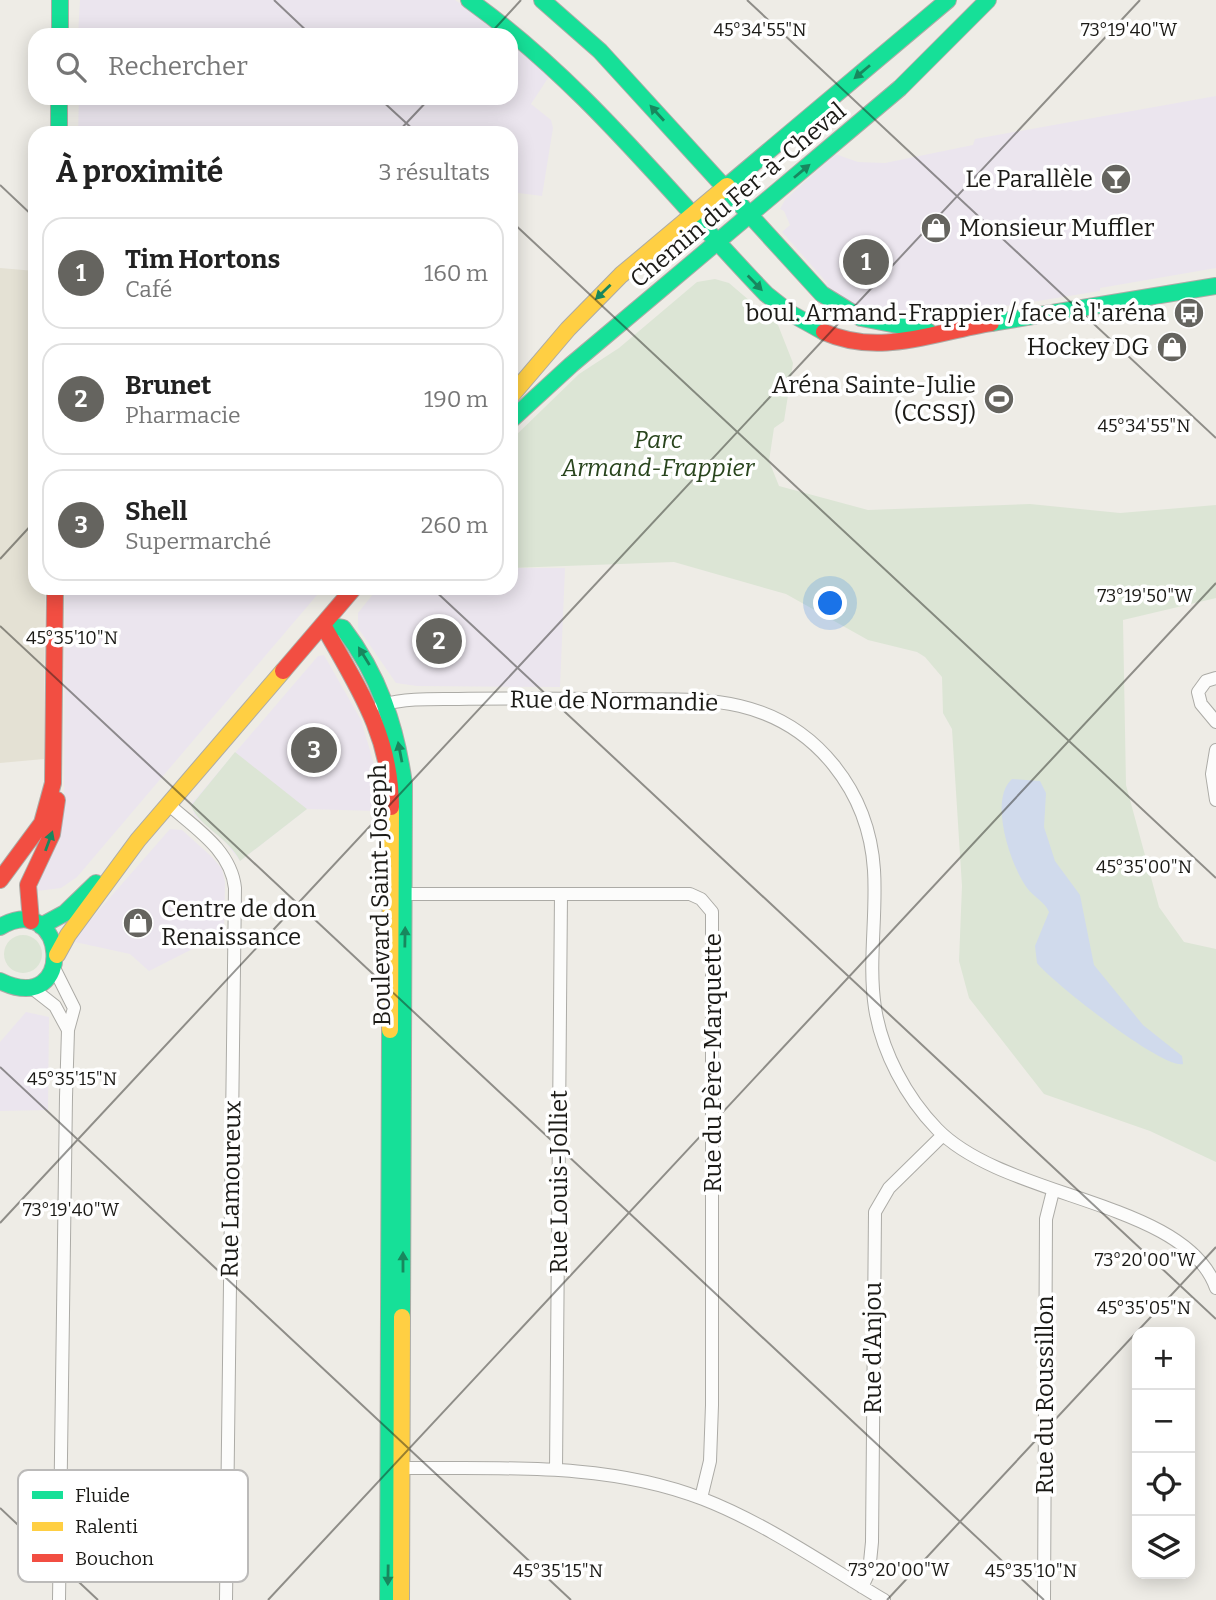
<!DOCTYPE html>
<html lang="fr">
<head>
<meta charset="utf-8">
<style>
  :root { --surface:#fff; --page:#f2f2f2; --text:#222; --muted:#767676; --line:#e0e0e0; --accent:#65645f }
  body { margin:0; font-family:Bitter,serif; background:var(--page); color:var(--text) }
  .controls { position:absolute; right:21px; bottom:21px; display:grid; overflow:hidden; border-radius:14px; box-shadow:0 4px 18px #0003 }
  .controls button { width:63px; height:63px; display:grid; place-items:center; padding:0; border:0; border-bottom:2px solid var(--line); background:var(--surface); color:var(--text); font:35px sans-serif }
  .you { position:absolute; left:831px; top:604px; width:24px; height:24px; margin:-18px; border:5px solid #fff; border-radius:50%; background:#1a73e8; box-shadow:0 0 0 10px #1a73e833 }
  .badge { display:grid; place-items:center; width:46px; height:46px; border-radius:50%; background:var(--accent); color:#fff; font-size:23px; font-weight:700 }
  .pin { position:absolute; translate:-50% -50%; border:4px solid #fff; box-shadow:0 2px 7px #0006 }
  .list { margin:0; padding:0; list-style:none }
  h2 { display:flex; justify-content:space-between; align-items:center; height:91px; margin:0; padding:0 28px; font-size:30px }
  h2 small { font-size:23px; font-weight:400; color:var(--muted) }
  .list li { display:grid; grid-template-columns:46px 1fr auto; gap:21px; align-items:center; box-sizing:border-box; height:112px; margin:0 14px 14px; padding:0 14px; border:2px solid var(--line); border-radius:21px }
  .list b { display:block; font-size:26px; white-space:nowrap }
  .list p { margin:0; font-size:23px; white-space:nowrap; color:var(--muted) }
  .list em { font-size:23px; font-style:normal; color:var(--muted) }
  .icon { flex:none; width:38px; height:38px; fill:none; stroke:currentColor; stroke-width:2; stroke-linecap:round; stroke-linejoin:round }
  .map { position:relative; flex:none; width:1216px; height:1600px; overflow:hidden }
  .search { position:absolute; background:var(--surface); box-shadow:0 4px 18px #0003; left:28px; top:28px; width:490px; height:77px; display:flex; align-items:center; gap:18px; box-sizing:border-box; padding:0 24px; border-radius:21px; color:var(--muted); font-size:26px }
  .panel { position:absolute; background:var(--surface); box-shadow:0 4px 18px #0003; left:28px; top:126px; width:490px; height:469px; border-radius:21px }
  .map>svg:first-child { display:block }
  .commercial { fill:#ebe5ee }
  .built { fill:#e4e1d4 }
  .green { fill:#dce5d5 }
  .water { fill:#d0daec }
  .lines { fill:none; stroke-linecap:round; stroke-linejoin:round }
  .street-casing { stroke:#acaba6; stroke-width:14 }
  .fast-casing { stroke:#acaba6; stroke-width:18 }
  .slow-casing { stroke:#acaba6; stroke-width:18 }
  .jam-casing { stroke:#acaba6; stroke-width:18 }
  .street { stroke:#fcfcfb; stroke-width:12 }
  .fast { stroke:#16e098; stroke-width:16 }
  .slow { stroke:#ffcf43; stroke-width:16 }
  .jam { stroke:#f24e42; stroke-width:16 }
  .oneway { fill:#18875e }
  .ticks { fill:none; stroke:#1b1a16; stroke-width:2; stroke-opacity:0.45 }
  .labels { text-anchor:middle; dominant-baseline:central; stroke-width:7; stroke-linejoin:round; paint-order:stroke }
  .poi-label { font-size:24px; fill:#1b1a16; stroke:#fff; text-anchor:end }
  .street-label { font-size:24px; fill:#1b1a16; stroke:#fff }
  .park-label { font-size:24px; font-style:italic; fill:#28441c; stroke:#fff }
  .key { fill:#fff; stroke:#bbbab9; stroke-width:2 }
  .key-label { font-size:19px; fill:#1b1a16 }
  .ticks-label { font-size:18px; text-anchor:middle; fill:#1b1a16; stroke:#fff; stroke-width:7; stroke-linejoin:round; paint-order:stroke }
</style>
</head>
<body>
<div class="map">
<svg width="1216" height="1600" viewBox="0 0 1216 1600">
  <rect width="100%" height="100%" fill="#eeece6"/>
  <path class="commercial" d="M80,0H455L507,35H78Z
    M511,39L554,76L548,78L531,104L551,120L553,128L542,196L511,192V133H78L79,98H511Z
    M1216,96V268L1100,288V291L943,316L898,319L858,308L829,289L824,284H828L782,232L790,225L784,211L780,209L785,200L835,154L858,162L885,163L973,145L975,139Z
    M511,568H565L560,687L417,686L396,683L358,628V613L378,588H511Z
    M65,588H323L77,877L61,888L37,891L64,798Z
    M324,655L361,720L374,764L369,776L375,780L377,811L307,809L240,861L225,842L194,815L192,803L318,656Z
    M170,829L182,830L212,857L222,869L225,882L224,933L149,971L130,954L75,942L79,933Z
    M26,1012L49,1017L48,1110L0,1111V1042Z"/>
  <path class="built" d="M0,268L35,271V588H45L44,759L0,763Z"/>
  <path class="green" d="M715,279L729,283L778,325L793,363L784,421L774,428L769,461L779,486L868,510L1030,504L1120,513L1216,505V598L1123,620L1126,785L1159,907L1184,942L1216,949V1162L1150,1131L1044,1094L969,998L959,961L962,886L952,729L943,713L942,677L925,657L917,652L868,640L786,594L674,562L511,568V440L579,374L619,348L697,282Z
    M235,752L307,809L240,861C229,838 200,827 191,806Z
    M4 954a19 19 0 1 1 38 0a19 19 0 1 1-38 0Z"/>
  <path class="water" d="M1012,779L1040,781L1046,793L1044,827L1055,861L1080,895L1094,965L1143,1025L1182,1056L1183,1064C1162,1069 1052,982 1037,963L1035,946L1049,912C1045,902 1034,897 1027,888C1011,866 988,800 1012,779Z"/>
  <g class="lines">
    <g class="street-casing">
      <path id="street" d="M1216,678L1206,681L1198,692L1201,704L1216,722
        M381,705C406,698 432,699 458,699C512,698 566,699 620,699C660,700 701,697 740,706C817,724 869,792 874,870C877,916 868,963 875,1008C882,1052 906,1097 937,1129C1006,1200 1185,1200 1216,1288
        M1216,750L1212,774L1216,800
        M168,804C195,828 231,850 235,888L226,1600
        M396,894H690L701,899L712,912V1405L710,1461L701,1498
        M54,968L74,1008L68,1030L66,1097L59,1600
        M32,988L55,1006L68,1030
        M396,1468C498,1469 606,1461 703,1499C767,1524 825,1565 884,1600
        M556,1470L561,894
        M862,1587L869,1572L872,1542L875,1212L889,1188L943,1135
        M1044,1600L1046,1219L1053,1191"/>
    </g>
    <g class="fast-casing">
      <path id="fast" d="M60,0V35
        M469,0C584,82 669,193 766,294L790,313L824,332
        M542,0L600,51L822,294L861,318L928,331
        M59,98V133
        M727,186L948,0
        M991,323L1216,286
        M511,420L571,365L900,88L988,0
        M323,625L343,628C379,675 396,726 404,784L402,1317
        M41,926L65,913L96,883
        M0,927C67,887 78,1019 0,981
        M388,1600L390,1030"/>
    </g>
    <g class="slow-casing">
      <path id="slow" d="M511,396L568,329L621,275L727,186
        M57,955L68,935L138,840L283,671
        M390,1030L391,807
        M401,1600L402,1317"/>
    </g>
    <g class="jam-casing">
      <path id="jam" d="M824,332C880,357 934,332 991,323
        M323,625C357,686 391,735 391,807
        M283,671L354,588
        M0,880L42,823L53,783L55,588
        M31,921L28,885L52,834L57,800"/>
    </g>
    <use href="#street" class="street"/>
    <use href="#fast" class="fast"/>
    <use href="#slow" class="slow"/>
    <use href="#jam" class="jam"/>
  </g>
  <defs><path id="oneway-solid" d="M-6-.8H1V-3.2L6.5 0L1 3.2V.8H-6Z" transform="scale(1.75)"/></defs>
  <g class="oneway">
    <use href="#oneway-solid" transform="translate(862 72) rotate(140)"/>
    <use href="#oneway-solid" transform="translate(657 113) rotate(-132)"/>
    <use href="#oneway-solid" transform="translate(802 171) rotate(-40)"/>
    <use href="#oneway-solid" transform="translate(755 283) rotate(46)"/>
    <use href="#oneway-solid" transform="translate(603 292) rotate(136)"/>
    <use href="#oneway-solid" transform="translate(364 656) rotate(-122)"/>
    <use href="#oneway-solid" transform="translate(400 752) rotate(-101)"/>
    <use href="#oneway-solid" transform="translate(49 841) rotate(-70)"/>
    <use href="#oneway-solid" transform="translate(405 937) rotate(-89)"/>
    <use href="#oneway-solid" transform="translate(403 1262) rotate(-90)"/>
    <use href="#oneway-solid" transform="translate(388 1575) rotate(91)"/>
  </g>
  <path class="ticks" d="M274,0L311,35M747,0L1216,438M489,35L521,0M379,98L417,133M397,133L430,98M0,185L35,218M511,221L1216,878M0,559L35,521M432,588L1216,1319M0,626L1044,1600M0,1067L571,1600M0,1223L1140,0M0,1508L98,1600M268,1600L1216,583M887,1600L1216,1247"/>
  <defs>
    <g id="bar-disc" transform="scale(1.575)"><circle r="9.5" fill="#65645f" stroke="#fff"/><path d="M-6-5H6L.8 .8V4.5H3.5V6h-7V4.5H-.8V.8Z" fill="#fff"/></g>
    <g id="shop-disc" transform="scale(1.575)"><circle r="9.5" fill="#65645f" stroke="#fff"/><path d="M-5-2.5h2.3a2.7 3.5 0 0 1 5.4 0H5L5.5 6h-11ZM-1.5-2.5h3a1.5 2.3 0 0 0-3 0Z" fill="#fff"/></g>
    <g id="bus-disc" transform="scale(1.575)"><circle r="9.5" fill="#65645f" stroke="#fff"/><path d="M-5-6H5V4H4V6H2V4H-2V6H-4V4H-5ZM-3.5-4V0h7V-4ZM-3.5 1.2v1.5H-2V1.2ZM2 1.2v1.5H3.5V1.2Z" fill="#fff"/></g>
    <g id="stadium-disc" transform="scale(1.575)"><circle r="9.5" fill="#65645f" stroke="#fff"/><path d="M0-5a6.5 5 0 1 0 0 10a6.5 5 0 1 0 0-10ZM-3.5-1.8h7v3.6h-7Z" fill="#fff"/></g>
  </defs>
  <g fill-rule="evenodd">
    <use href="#bar-disc" x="1116" y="179"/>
    <use href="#shop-disc" x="936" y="228"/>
    <use href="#bus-disc" x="1189" y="313"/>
    <use href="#shop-disc" x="1172" y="347"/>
    <use href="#stadium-disc" x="999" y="399"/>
    <use href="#shop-disc" x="138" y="923"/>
  </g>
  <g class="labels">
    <g class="poi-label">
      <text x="1093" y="179">Le Parallèle</text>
      <text x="959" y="228" text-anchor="start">Monsieur Muffler</text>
      <text x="1166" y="313">boul. Armand-Frappier / face à l'aréna</text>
      <text x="1149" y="347">Hockey DG</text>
      <text x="976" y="385">Aréna Sainte-Julie<tspan x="976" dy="28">(CCSSJ)</tspan></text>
      <text x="161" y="909" text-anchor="start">Centre de don<tspan x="161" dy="28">Renaissance</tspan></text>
    </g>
    <g class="street-label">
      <text transform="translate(738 195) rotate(-40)">Chemin du Fer-à-Cheval</text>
      <text transform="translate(614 701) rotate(1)">Rue de Normandie</text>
      <text transform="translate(380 895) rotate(-91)">Boulevard Saint-Joseph</text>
      <text transform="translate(713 1063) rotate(-90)">Rue du Père-Marquette</text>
      <text transform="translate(559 1182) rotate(-90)">Rue Louis-Jolliet</text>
      <text transform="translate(231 1189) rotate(-89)">Rue Lamoureux</text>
      <text transform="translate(873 1348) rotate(-90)">Rue d'Anjou</text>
      <text transform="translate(1045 1395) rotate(-90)">Rue du Roussillon</text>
    </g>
    <g class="park-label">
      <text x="658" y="440">Parc<tspan x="658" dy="28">Armand-Frappier</tspan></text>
    </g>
  </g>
  <rect x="18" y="1470" width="230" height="112" rx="10" class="key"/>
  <rect x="32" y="1491" width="31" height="8" fill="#16e098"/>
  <rect x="32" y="1522" width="31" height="9" fill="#ffcf43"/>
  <rect x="32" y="1554" width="31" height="8" fill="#f24e42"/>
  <g class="key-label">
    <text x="75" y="1502">Fluide</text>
    <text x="75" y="1533">Ralenti</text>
    <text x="75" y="1565">Bouchon</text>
  </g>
  <g class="ticks-label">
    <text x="760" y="36">45°34'55"N</text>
    <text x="1129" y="36">73°19'40"W</text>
    <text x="1144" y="432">45°34'55"N</text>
    <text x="1145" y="602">73°19'50"W</text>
    <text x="72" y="644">45°35'10"N</text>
    <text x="1144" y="873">45°35'00"N</text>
    <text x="72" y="1085">45°35'15"N</text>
    <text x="71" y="1216">73°19'40"W</text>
    <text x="1145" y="1266">73°20'00"W</text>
    <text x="1144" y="1314">45°35'05"N</text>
    <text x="899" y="1576">73°20'00"W</text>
    <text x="558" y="1577">45°35'15"N</text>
    <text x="1031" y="1577">45°35'10"N</text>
  </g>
</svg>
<div class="controls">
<button>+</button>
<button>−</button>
<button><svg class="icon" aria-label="locate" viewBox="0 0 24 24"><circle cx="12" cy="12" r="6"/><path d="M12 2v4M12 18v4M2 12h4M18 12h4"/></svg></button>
<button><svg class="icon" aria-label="layers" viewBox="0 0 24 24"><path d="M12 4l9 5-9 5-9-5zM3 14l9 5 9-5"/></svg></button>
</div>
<div class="you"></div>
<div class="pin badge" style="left:866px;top:262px">1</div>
<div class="pin badge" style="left:439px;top:641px">2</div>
<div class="pin badge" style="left:314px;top:750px">3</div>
<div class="search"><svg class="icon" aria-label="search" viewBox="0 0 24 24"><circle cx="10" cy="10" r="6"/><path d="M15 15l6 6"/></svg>Rechercher</div>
<section class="panel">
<h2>À proximité<small>3 résultats</small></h2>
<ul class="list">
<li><span class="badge">1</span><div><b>Tim Hortons</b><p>Café</p></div><em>160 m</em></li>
<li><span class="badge">2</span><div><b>Brunet</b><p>Pharmacie</p></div><em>190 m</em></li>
<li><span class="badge">3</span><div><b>Shell</b><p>Supermarché</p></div><em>260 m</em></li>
</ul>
</section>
</div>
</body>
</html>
